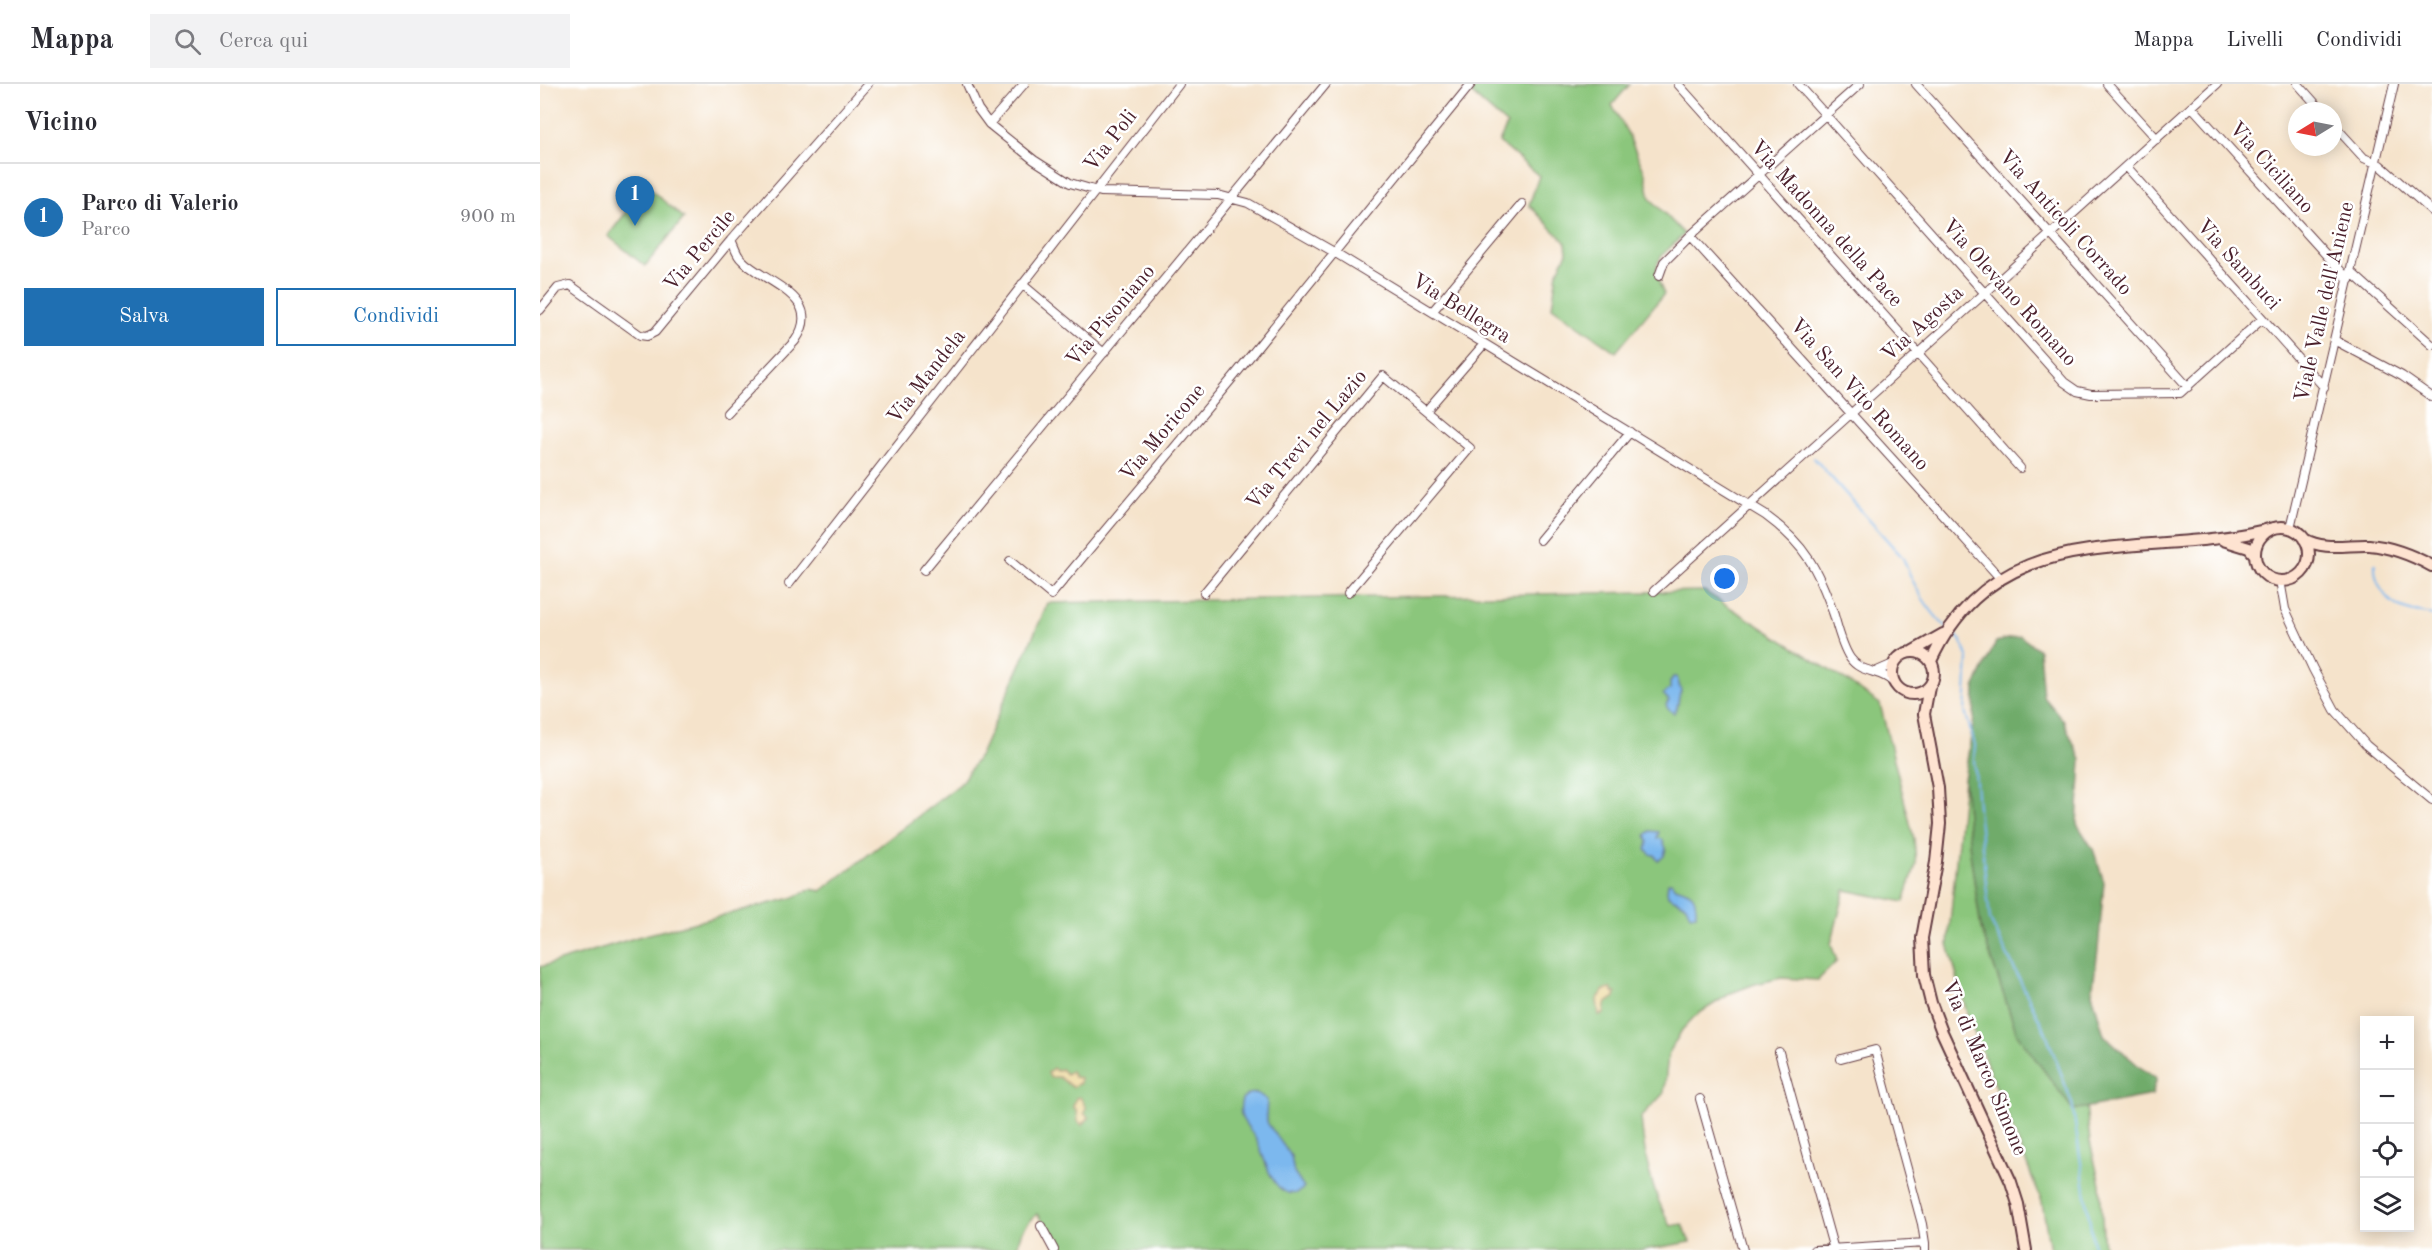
<!DOCTYPE html>
<html lang="it">
<head>
<meta charset="utf-8">
<style>
  :root { --surface:#fff; --page:#f2f2f3; --text:#2b2b33; --muted:#7c7c81; --line:#e1e1e2; --accent:#1f6fb2 }
  body { margin:0; font-family:"Old Standard TT",serif; background:var(--page); color:var(--text) }
  .controls { position:absolute; right:18px; bottom:18px; display:grid; overflow:hidden; border-radius:0px; box-shadow:0 3px 15px #0003 }
  .controls button { width:54px; height:54px; display:grid; place-items:center; padding:0; border:0; border-bottom:2px solid var(--line); background:var(--surface); color:var(--text); font:30px sans-serif }
  .compass { position:absolute; left:1748px; top:18px; width:54px; height:54px; border-radius:50%; background:var(--surface); box-shadow:0 3px 15px #0003; rotate:260deg }
  .you { position:absolute; left:1185px; top:495px; width:21px; height:21px; margin:-15px; border:4px solid #fff; border-radius:50%; background:#1a73e8; box-shadow:0 0 0 9px #1a73e833 }
  .badge { display:grid; place-items:center; width:39px; height:39px; border-radius:50%; background:var(--accent); color:#fff; font-size:20px; font-weight:700 }
  .pin { position:absolute; translate:-50% -50px; filter:drop-shadow(0 2px 3px #0008) }
  .pin::after { content:''; position:absolute; top:32px; width:21px; height:18px; background:inherit; clip-path:polygon(0 0,100% 0,50% 100%) }
  .list { margin:0; padding:0; list-style:none }
  h2 { display:flex; justify-content:space-between; align-items:center; height:78px; margin:0; padding:0 24px; font-size:26px }
  h2 small { font-size:20px; font-weight:400; color:var(--muted) }
  .list li { display:grid; grid-template-columns:39px 1fr auto; gap:18px; align-items:center; box-sizing:border-box; height:108px; padding:0 24px; border-top:2px solid var(--line) }
  .list b { display:block; font-size:22px; white-space:nowrap }
  .list p { margin:0; font-size:20px; white-space:nowrap; color:var(--muted) }
  .list em { font-size:20px; font-style:normal; color:var(--muted) }
  .actions { display:flex; gap:12px; padding:18px 24px }
  .actions a { flex:1; padding:14px 0; border:2px solid var(--accent); border-radius:0px; text-align:center; font-size:21px; color:var(--accent) }
  .actions .main { background:var(--accent); color:#fff }
  .icon { flex:none; width:33px; height:33px; fill:none; stroke:currentColor; stroke-width:2; stroke-linecap:round; stroke-linejoin:round }
  .map { position:relative; flex:none; width:1892px; height:1166px; overflow:hidden }
  header { display:flex; align-items:center; gap:36px; box-sizing:border-box; height:84px; padding:0 30px; background:var(--surface); border-bottom:2px solid var(--line) }
  header strong { font-size:28px }
  nav { display:flex; gap:33px; margin-inline-start:auto; font-size:21px }
  .search { width:420px; height:54px; background:var(--page); display:flex; align-items:center; gap:15px; box-sizing:border-box; padding:0 21px; border-radius:0px; color:var(--muted); font-size:22px }
  main { display:flex }
  aside { flex:1; background:var(--surface) }
  .map>svg:first-child { display:block }
  .green { fill:#8bc67b; stroke:#6a7253; stroke-width:1.5 }
  .forest { fill:#70ab6b; stroke:#5d654b; stroke-width:1.5 }
  .sand { fill:#eeda9e; stroke:#9c7c64; stroke-width:1.5 }
  .water { fill:#7cb8ee; stroke:#636c8c; stroke-width:1.5 }
  .lines { fill:none; stroke-linecap:round; stroke-linejoin:round }
  .stream { stroke:#7cb8ee; stroke-width:2 }
  .street-casing { stroke:#643c43; stroke-width:10 }
  .secondary-casing { stroke:#643c43; stroke-width:14 }
  .street { stroke:#fff; stroke-width:8 }
  .secondary { stroke:#fee3d1; stroke-width:10 }
  .labels { text-anchor:middle; dominant-baseline:central; stroke-width:5; stroke-linejoin:round; paint-order:stroke }
  .street-label { font-size:21px; fill:#4a1f2b; stroke:#fff }
</style>
</head>
<body>
<header>
<strong>Mappa</strong>
<div class="search"><svg class="icon" aria-label="search" viewBox="0 0 24 24"><circle cx="10" cy="10" r="6"/><path d="M15 15l6 6"/></svg>Cerca qui</div>
<nav><a>Mappa</a><a>Livelli</a><a>Condividi</a></nav>
</header>
<main>
<aside>
<h2>Vicino<small></small></h2>
<ul class="list">
<li><span class="badge">1</span><div><b>Parco di Valerio</b><p>Parco</p></div><em>900 m</em></li>
</ul>
<div class="actions"><a class="main">Salva</a><a>Condividi</a></div>
</aside>
<div class="map">
<svg width="1892" height="1166" viewBox="0 0 1892 1166">
  <rect width="100%" height="100%" fill="#fff"/>
  <filter id="ink" filterUnits="userSpaceOnUse"><feTurbulence type="fractalNoise" baseFrequency=".0167" numOctaves="2"/><feDisplacementMap in="SourceGraphic" scale="12" xChannelSelector="R" yChannelSelector="G"/><feConvolveMatrix kernelMatrix="1 2 1 2 8 2 1 2 1" color-interpolation-filters="sRGB"/></filter>
  <filter id="wash" filterUnits="userSpaceOnUse"><feTurbulence type="fractalNoise" baseFrequency=".008" numOctaves="4" result="noise"/><feDisplacementMap in="SourceGraphic" scale="24" xChannelSelector="R" yChannelSelector="G"/><feGaussianBlur stdDeviation="1.35" result="paint"/><feColorMatrix in="noise" values="0 0 0 0 0 0 0 0 0 0 0 0 0 0 0 0 0 1.4 0 .05"/><feComposite in="paint" operator="in"/></filter>
  <g filter="url(#wash)">
    <rect width="100%" height="100%" fill="#f5e3cb"/>
    <path class="green" d="M937,0H1090L1072,21L1087,48L1105,89L1110,114L1144,150C1121,174 1107,176 1124,210L1076,268L1012,223L1017,188L1027,169L1026,159L989,121L999,92L959,58L967,41L931,9Z
      M106,102L144,134L105,182L68,152Z
      M1164,507L1310,599L1340,620L1374,755L1376,780L1364,818L1305,806L1291,860L1297,877L1278,896L1241,894L1215,900L1191,909L1155,932L1142,946L1128,971L1124,1009L1101,1033C1104,1072 1111,1108 1131,1142L1142,1140L1151,1158L1103,1166H519L516,1156L497,1130C486,1141 477,1150 478,1166H0V883L101,852L252,814L271,805L281,807L420,700L440,671L508,519Z
      M1424,695L1430,768L1441,844L1477,950L1546,1021L1550,1058L1560,1100L1564,1166H1510L1502,1118L1428,933L1408,860Z"/>
    <path class="forest" d="M1480,552L1499,566L1503,612L1523,636L1541,676L1537,740L1553,765L1564,798L1558,866L1552,909L1564,951L1601,984L1617,994L1612,1011L1533,1026L1477,950L1441,844L1430,768L1424,695L1434,634L1435,602L1456,558Z"/>
    <path class="sand" d="M1072,905V909H1076L1075,913L1065,920L1064,930L1059,931L1057,916L1064,906Z
      M513,984L516,987L521,985L526,990L531,987L534,993L540,994V999L532,1003L519,993H510L508,989Z
      M540,1013L546,1024L544,1029L549,1034L542,1041L538,1037L537,1026L533,1023L536,1014Z"/>
    <path class="water" d="M1133,593H1137L1141,607C1137,614 1140,622 1134,629L1128,625L1126,621L1129,616L1123,610L1130,605V598Z
      M1110,747L1119,748L1117,754L1122,755L1126,764L1124,772L1118,777L1115,771H1112L1106,766L1108,758L1106,751Z
      M1131,798L1135,803C1151,808 1157,809 1156,830L1150,831L1146,821L1128,812L1127,807L1128,799Z
      M717,1009L727,1016L726,1034L728,1040L751,1072L754,1089L764,1104L757,1109C732,1115 725,1073 717,1057C709,1040 696,1038 702,1015L708,1010Z"/>
    <g class="lines">
      <path class="stream" d="M1274,374L1363,474C1373,501 1386,525 1408,545
        M1835,480C1834,497 1844,515 1859,523C1868,528 1882,529 1892,531
        M1413,548L1422,558L1428,573L1425,627L1435,661L1434,675L1439,734L1450,836L1506,949L1532,1019L1554,1166"/>
    </g>
  </g>
  <g filter="url(#ink)">
    <g class="lines">
      <g class="street-casing">
        <path id="street" d="M427,0L438,25L449,40L494,76L530,99L561,108L678,111L708,119L794,168L1225,431C1265,460 1278,485 1294,531C1298,545 1302,562 1310,574C1321,590 1340,585 1353,598
          M1138,0L1480,384
          M1258,0L1524,298L1537,307L1551,310L1640,309L1722,235
          M1376,0L1648,303
          M1567,0L1617,55
          M1758,0L1782,27
          M1652,23L1809,196
          M449,40L484,0
          M1793,40L1824,74L1840,81L1892,127
          M1586,82L1784,303
          M1150,152L1461,495
          M1811,188L1892,261
          M1119,192L1124,178L1150,152L1320,0
          M482,200L564,269
          M0,226L18,204L30,201L100,251L107,252L115,248L191,156L328,0
          M892,228L982,120
          M1794,256L1862,292L1892,313
          M886,327L944,260
          M187,329L255,257C286,213 224,199 202,176C196,171 195,163 191,156
          M1750,444L1854,0
          M1000,456L1090,348
          M470,477L511,511L695,291L931,0
          M384,486L786,0
          M1740,496L1745,525L1773,585L1795,626L1826,661L1892,716
          M249,500L639,0
          M1114,507L1677,0
          M664,509L843,292L930,364L808,509
          M1337,587L1353,580
          M1239,968L1294,1166
          M1301,975L1335,966L1382,1140L1385,1159
          M1160,1015L1203,1166
          M501,1142L514,1166
          M1274,1166L1385,1159V1166"/>
      </g>
      <g class="secondary-casing">
        <path id="secondary" d="M1715 470a27 27 0 1 1 54 0a27 27 0 1 1-54 0Z
          M1764,455C1784,467 1808,460 1829,461C1852,463 1872,471 1892,482
          M1683,456L1709,464L1715,471
          M1373,567L1403,550
          M1352 589a21 21 0 1 1 42 0a21 21 0 1 1-42 0Z
          M1391,577C1460,428 1606,478 1733,444
          M1389,603L1384,630L1398,704L1400,740L1396,778L1382,854L1384,891L1391,919L1402,948L1471,1098L1478,1120L1486,1166"/>
      </g>
      <use href="#street" class="street"/>
      <use href="#secondary" class="secondary"/>
    </g>
  </g>
  <g class="labels">
    <g class="street-label">
      <text transform="translate(571 57) rotate(-52)">Via Poli</text>
      <text transform="translate(1731 84) rotate(48)">Via Ciciliano</text>
      <text transform="translate(1525 139) rotate(48)">Via Anticoli Corrado</text>
      <text transform="translate(1286 140) rotate(48)">Via Madonna della Pace</text>
      <text transform="translate(160 167) rotate(-50)">Via Percile</text>
      <text transform="translate(1698 181) rotate(48)">Via Sambuci</text>
      <text transform="translate(1469 209) rotate(48)">Via Olevano Romano</text>
      <text transform="translate(1785 218) rotate(-77)">Viale Valle dell'Aniene</text>
      <text transform="translate(921 225) rotate(32)">Via Bellegra</text>
      <text transform="translate(571 232) rotate(-50)">Via Pisoniano</text>
      <text transform="translate(1383 240) rotate(-42)">Via Agosta</text>
      <text transform="translate(387 293) rotate(-52)">Via Mandela</text>
      <text transform="translate(1319 311) rotate(48)">Via San Vito Romano</text>
      <text transform="translate(623 349) rotate(-50)">Via Moricone</text>
      <text transform="translate(767 356) rotate(-50)">Via Trevi nel Lazio</text>
      <text transform="translate(1444 984) rotate(67)">Via di Marco Simone</text>
    </g>
  </g>
</svg>
<div class="controls">
<button>+</button>
<button>−</button>
<button><svg class="icon" aria-label="locate" viewBox="0 0 24 24"><circle cx="12" cy="12" r="6"/><path d="M12 2v4M12 18v4M2 12h4M18 12h4"/></svg></button>
<button><svg class="icon" aria-label="layers" viewBox="0 0 24 24"><path d="M12 4l9 5-9 5-9-5zM3 14l9 5 9-5"/></svg></button>
</div>
<svg class="compass" viewBox="-18 -18 36 36"><path d="M0-13l5 13h-10z" fill="#e53935"/><path d="M0 13l5-13h-10z" fill="#7c7c81"/></svg>
<div class="you"></div>
<div class="pin badge" style="left:95px;top:142px">1</div>
</div>
</main>
</body>
</html>
